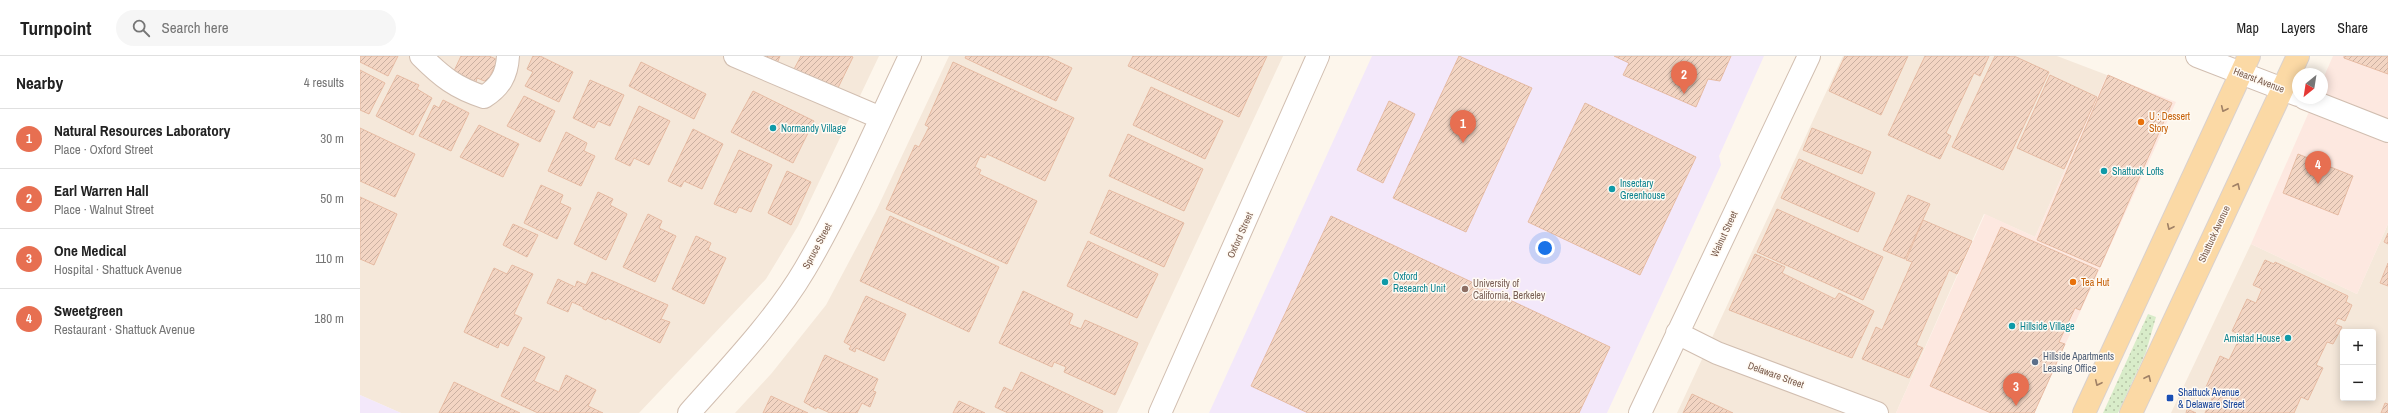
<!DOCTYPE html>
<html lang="en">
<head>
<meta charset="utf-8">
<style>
  :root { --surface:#fff; --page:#f6f6f6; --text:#222; --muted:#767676; --line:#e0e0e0; --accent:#e76f51 }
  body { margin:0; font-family:"Archivo Narrow",sans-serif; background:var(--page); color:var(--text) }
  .controls { position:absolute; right:12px; bottom:12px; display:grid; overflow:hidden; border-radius:4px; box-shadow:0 2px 10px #0003 }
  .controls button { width:36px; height:36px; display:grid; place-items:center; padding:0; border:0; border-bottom:1px solid var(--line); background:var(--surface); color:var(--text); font:20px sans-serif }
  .compass { position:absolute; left:1932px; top:12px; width:36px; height:36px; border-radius:50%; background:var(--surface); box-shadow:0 2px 10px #0003; rotate:210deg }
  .you { position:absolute; left:1185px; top:192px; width:14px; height:14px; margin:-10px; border:3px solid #fff; border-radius:50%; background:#1a73e8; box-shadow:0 0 0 6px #1a73e833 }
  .badge { display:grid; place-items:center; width:26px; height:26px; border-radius:50%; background:var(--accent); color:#fff; font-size:13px; font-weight:700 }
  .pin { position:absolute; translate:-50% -33px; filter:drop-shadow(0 1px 2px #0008) }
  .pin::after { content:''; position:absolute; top:21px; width:14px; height:12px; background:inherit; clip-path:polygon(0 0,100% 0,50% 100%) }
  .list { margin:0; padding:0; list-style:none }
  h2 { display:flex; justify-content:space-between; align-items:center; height:52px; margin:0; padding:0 16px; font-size:17px }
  h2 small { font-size:13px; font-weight:400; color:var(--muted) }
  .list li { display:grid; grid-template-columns:26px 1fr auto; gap:12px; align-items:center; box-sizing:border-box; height:60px; padding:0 16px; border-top:1px solid var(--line) }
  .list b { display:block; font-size:15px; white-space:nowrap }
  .list p { margin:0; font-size:13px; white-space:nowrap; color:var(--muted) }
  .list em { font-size:13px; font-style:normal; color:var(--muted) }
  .icon { flex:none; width:22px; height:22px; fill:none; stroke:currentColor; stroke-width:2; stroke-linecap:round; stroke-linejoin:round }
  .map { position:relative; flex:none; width:2028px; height:357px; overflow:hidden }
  header { display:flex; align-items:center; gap:24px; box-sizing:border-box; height:56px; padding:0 20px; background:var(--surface); border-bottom:1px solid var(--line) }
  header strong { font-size:19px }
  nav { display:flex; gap:22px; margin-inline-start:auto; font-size:14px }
  .search { width:280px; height:36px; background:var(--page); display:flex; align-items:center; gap:10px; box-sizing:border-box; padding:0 14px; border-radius:22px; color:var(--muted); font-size:15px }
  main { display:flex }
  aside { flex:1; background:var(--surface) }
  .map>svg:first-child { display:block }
  .residential { fill:#f5e8da; fill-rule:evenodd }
  .commercial { fill:#fde8e0 }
  .education { fill:#f3e8fa }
  .park { fill:url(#park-dots) }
  .building { fill:url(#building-hatch); stroke:#e6bba3 }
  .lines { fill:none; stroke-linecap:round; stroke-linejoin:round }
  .minor-casing { stroke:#d1beb0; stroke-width:24 }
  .major-casing { stroke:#dad1cd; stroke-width:24 }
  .minor { stroke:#fff; stroke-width:22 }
  .major { stroke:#fbd9a5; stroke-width:22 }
  .oneway { stroke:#a18267 }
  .food-dot { fill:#e8710a; stroke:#fffaf3; stroke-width:1.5 }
  .culture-dot { fill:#0f9aa8; stroke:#fffaf3; stroke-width:1.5 }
  .education-dot { fill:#8d6e63; stroke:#fffaf3; stroke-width:1.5 }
  .service-dot { fill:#5c6f8a; stroke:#fffaf3; stroke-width:1.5 }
  .transit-dot { fill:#1a4fb4; stroke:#fffaf3; stroke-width:1.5 }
  .labels { text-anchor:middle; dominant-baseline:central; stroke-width:3; stroke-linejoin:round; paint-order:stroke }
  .street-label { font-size:10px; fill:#7a5c4d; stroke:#fffaf3 }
  .food-label { font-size:10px; fill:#c56008; stroke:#fffaf3; text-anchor:start }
  .culture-label { font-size:10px; fill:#0d838f; stroke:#fffaf3; text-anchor:start }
  .education-label { font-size:10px; fill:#785e54; stroke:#fffaf3; text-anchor:start }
  .service-label { font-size:10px; fill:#4e5e75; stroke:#fffaf3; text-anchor:start }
  .transit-label { font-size:10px; fill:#164399; stroke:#fffaf3; text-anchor:start }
</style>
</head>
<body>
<header>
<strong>Turnpoint</strong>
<div class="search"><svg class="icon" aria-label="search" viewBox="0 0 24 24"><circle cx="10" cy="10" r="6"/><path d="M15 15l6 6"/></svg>Search here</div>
<nav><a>Map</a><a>Layers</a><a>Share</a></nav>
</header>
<main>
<aside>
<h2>Nearby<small>4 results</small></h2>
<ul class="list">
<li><span class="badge">1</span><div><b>Natural Resources Laboratory</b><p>Place · Oxford Street</p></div><em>30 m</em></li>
<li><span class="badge">2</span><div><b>Earl Warren Hall</b><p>Place · Walnut Street</p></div><em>50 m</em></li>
<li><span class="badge">3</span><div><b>One Medical</b><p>Hospital · Shattuck Avenue</p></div><em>110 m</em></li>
<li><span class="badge">4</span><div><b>Sweetgreen</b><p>Restaurant · Shattuck Avenue</p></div><em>180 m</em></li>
</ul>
</aside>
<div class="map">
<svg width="2028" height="357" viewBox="0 0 2028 357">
  <defs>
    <pattern id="park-dots" width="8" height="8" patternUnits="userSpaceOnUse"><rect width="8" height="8" fill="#d8ecc9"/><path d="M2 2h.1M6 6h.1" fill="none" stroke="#b4c2a5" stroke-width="1.8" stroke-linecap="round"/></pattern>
    <pattern id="building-hatch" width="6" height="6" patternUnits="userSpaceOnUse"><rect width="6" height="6" fill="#f3d5c3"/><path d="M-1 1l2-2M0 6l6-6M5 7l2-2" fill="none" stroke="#cab0a1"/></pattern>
  </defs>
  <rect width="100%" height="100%" fill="#fdf6ec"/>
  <path class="residential" d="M0,0H519L438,170L406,223L279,357H41L0,339Z
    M589,0H923L757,357H375L411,318L466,249L516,155Z
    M1483,0H1697L1747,19L1675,181L1624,158L1536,357H1317Z
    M2028,168V357H1811L1891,188L1997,238ZM1983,276H2013V342H1983Z"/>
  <path class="commercial" d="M1973,0H2028V168L1997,238L1891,188L1955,42H1962V25Z
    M1747,19L1816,46L1674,357H1536L1625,158L1675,181Z"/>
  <path class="education" d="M1012,0H1404L1359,100L1361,109L1247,357H849Z
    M0,339L41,357H0Z"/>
  <path class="park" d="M1788,258L1796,261L1786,296L1758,357H1743Z"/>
  <path class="building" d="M0,0H38L28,20L0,6Z
    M101,0H129L138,4L127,26L117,22L116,26L94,15Z
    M173,0H180L213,16L199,46L165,30L173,16L167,13Z
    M396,0H420L416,10Z
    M441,0H490L493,1L476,36L433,15Z
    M606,0H687L712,12L696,45L605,2Z
    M773,0H907L879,61L768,10Z
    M1099,0L1172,32L1106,176L1033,142Z
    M1254,0H1371L1360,25L1348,23L1336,51L1263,19L1269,7Z
    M1485,0H1548L1521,59L1469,35Z
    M1565,0H1629L1620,20L1614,17L1586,77L1591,80L1580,103L1528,79Z
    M1635,0H1654L1689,16L1643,114L1592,91Z
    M1984,0H2028V18L1984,2Z
    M281,6L346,38L334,63L269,30Z
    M593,6L714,62L685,125L627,98L625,102L620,100L615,111L621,114L619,118L677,145L647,208L526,153L555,89L559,91L569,71L565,69Z
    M0,14L25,27L9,58L0,54Z
    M37,19L59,29L57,33L72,42L53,79L16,60Z
    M1690,19L1737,41L1704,113L1657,92Z
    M1748,19L1812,47L1740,211L1677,184Z
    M230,24L264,39L250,70L238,65L234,72L213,62Z
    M791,31L863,65L845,103L773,69Z
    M393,35L454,65L433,107L371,76Z
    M164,40L195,55L180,86L147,70Z
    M83,44L109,57L91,95L59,80L74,49L79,52Z
    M1029,45L1055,58L1023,127L997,114Z
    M1225,47L1336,101L1280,219L1168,166Z
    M279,50L310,65L289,109L274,102L270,110L255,103Z
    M119,69L159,88L143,121L100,101Z
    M0,72L55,98L35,141L0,125Z
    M1452,72L1511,96L1502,118L1443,94Z
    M333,73L363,88L342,133L324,125L321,131L308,125Z
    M206,76L227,87L224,95L235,100L221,130L188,115Z
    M768,78L843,113L824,155L749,120Z
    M379,94L412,109L391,156L379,151L376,157L354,148Z
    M1938,98L1993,120L1978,159L1923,137Z
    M1439,103L1515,137L1498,176L1421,142Z
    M427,115L451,126L431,169L408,157Z
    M181,129L203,139L200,147L211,152L197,183L164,167Z
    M749,134L824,167L804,211L730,177Z
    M238,136L253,143L250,149L267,158L246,204L214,188Z
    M1548,139L1570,148L1545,203L1523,194Z
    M0,141L37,158L14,209L0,203Z
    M1417,153L1523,201L1503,244L1397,196Z
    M288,158L302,165L299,172L316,180L295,226L263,211Z
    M530,160L639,211L609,276L500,225Z
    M971,160L1250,291L1219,357H948L891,330Z
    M1563,164L1612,185L1597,218L1589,214L1586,221L1556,289L1563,292L1549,322L1502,303L1516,271L1522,274L1552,206L1546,204Z
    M153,168L178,179L167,201L143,189Z
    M1641,171L1738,214L1720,254L1715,252L1699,286L1705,288L1674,357H1631L1570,330Z
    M2028,177V188L2024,186Z
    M336,180L351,187L348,194L366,202L344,248L312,233Z
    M728,185L798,218L777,262L707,230Z
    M1395,198L1425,211L1422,217L1475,243L1479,237L1514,255L1492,302L1369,254Z
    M1905,204L1914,208L1915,206L1988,240L1986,246L1992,249L1985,265L1978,262L1975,268L1982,271L1973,288L1967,286L1956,309L1963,312L1948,344L1941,341L1934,357H1845L1855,336L1846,331L1860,300L1869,304L1881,279L1872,275L1887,243L1896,247L1902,233L1893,229Z
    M2028,207V230L2020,227Z
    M152,209L173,218L154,258L162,262L148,290L140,286L138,292L104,276L134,212L147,218Z
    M232,216L308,249L301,263L310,266L300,287L247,262L246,264L223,253V251L212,246L208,256L187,247L198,223L215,231L217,225L226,229Z
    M663,235L713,258L709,268L721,273L725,264L778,287L755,339L704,316L706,311L694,306L692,311L639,287Z
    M506,240L546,258L524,305L496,292L495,296L489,293L491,290L484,286Z
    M164,291L185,301L174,325L199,336L206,319L236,334L228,350L243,357H178L141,340Z
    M465,299L518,323L513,335L516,336L510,351L502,347L497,357H470L457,351L456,353L444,346Z
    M661,316L743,355L742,357H648L635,351L644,331L652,335Z
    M94,326L160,357H79Z
    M1332,338L1373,357H1323Z
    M411,340L448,357H403Z
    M599,345L625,357H593Z
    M2025,347L2028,348V357H2021Z
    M1827,353L1836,357H1826Z"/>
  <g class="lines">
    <g class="minor-casing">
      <path id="minor" d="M61,0C82,21 96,32 124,41C140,31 147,19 148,0
        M375,0L521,62
        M1837,0L1938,39
        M1944,42L2028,75
        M1317,277L1357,297L1517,357
        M329,357C368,313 415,264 445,213C485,145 516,71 550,0
        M800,357L958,0
        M1280,357L1449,0"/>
    </g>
    <g class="major-casing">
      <path id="major" d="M1724,357L1889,0
        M1771,357L1938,0"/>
    </g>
    <use href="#minor" class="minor"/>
    <use href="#major" class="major"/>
  </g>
  <defs><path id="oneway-chevron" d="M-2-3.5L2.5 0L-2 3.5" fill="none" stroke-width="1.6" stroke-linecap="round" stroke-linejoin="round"/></defs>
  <g class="oneway">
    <use href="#oneway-chevron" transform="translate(1864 53) rotate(115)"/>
    <use href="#oneway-chevron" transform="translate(1877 130) rotate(-65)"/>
    <use href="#oneway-chevron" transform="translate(1810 171) rotate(115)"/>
    <use href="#oneway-chevron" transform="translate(1788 322) rotate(-65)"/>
    <use href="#oneway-chevron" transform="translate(1738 327) rotate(115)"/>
  </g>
  <g class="food-dot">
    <circle cx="1781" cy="66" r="4"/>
    <circle cx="1713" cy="226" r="4"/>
  </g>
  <g class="culture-dot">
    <circle cx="413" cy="72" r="4"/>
    <circle cx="1744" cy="115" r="4"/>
    <circle cx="1252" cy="133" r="4"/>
    <circle cx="1025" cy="226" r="4"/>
    <circle cx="1652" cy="270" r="4"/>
    <circle cx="1928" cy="282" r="4"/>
  </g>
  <circle class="education-dot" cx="1105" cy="233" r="4"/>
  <circle class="service-dot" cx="1675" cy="306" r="4"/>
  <rect class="transit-dot" x="1806" y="338" width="8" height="8" rx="2"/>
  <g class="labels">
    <g class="street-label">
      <text transform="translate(1899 24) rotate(21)">Hearst Avenue</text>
      <text transform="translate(1364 178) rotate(-65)">Walnut Street</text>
      <text transform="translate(1854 178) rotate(-65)">Shattuck Avenue</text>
      <text transform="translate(880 179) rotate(-66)">Oxford Street</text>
      <text transform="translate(457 190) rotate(-62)">Spruce Street</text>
      <text transform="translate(1416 319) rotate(20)">Delaware Street</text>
    </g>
    <g class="food-label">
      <text x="1789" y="60">U : Dessert<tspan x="1789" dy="12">Story</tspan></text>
      <text x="1721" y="226">Tea Hut</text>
    </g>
    <g class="culture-label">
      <text x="421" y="72">Normandy Village</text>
      <text x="1752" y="115">Shattuck Lofts</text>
      <text x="1260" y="127">Insectary<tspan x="1260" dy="12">Greenhouse</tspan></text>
      <text x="1033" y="220">Oxford<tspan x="1033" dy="12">Research Unit</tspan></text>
      <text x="1660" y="270">Hillside Village</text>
      <text x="1920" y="282" text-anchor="end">Amistad House</text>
    </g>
    <g class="education-label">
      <text x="1113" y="227">University of<tspan x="1113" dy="12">California, Berkeley</tspan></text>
    </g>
    <g class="service-label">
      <text x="1683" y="300">Hillside Apartments<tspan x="1683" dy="12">Leasing Office</tspan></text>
    </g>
    <g class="transit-label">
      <text x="1818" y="336">Shattuck Avenue<tspan x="1818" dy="12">&amp; Delaware Street</tspan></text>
    </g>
  </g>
</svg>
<div class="controls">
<button>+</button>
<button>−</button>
</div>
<svg class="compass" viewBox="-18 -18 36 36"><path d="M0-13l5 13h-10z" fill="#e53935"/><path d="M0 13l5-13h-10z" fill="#767676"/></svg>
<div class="you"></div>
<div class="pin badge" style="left:1103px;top:87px">1</div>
<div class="pin badge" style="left:1324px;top:38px">2</div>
<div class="pin badge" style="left:1656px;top:350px">3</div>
<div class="pin badge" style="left:1958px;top:128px">4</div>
</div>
</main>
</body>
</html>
